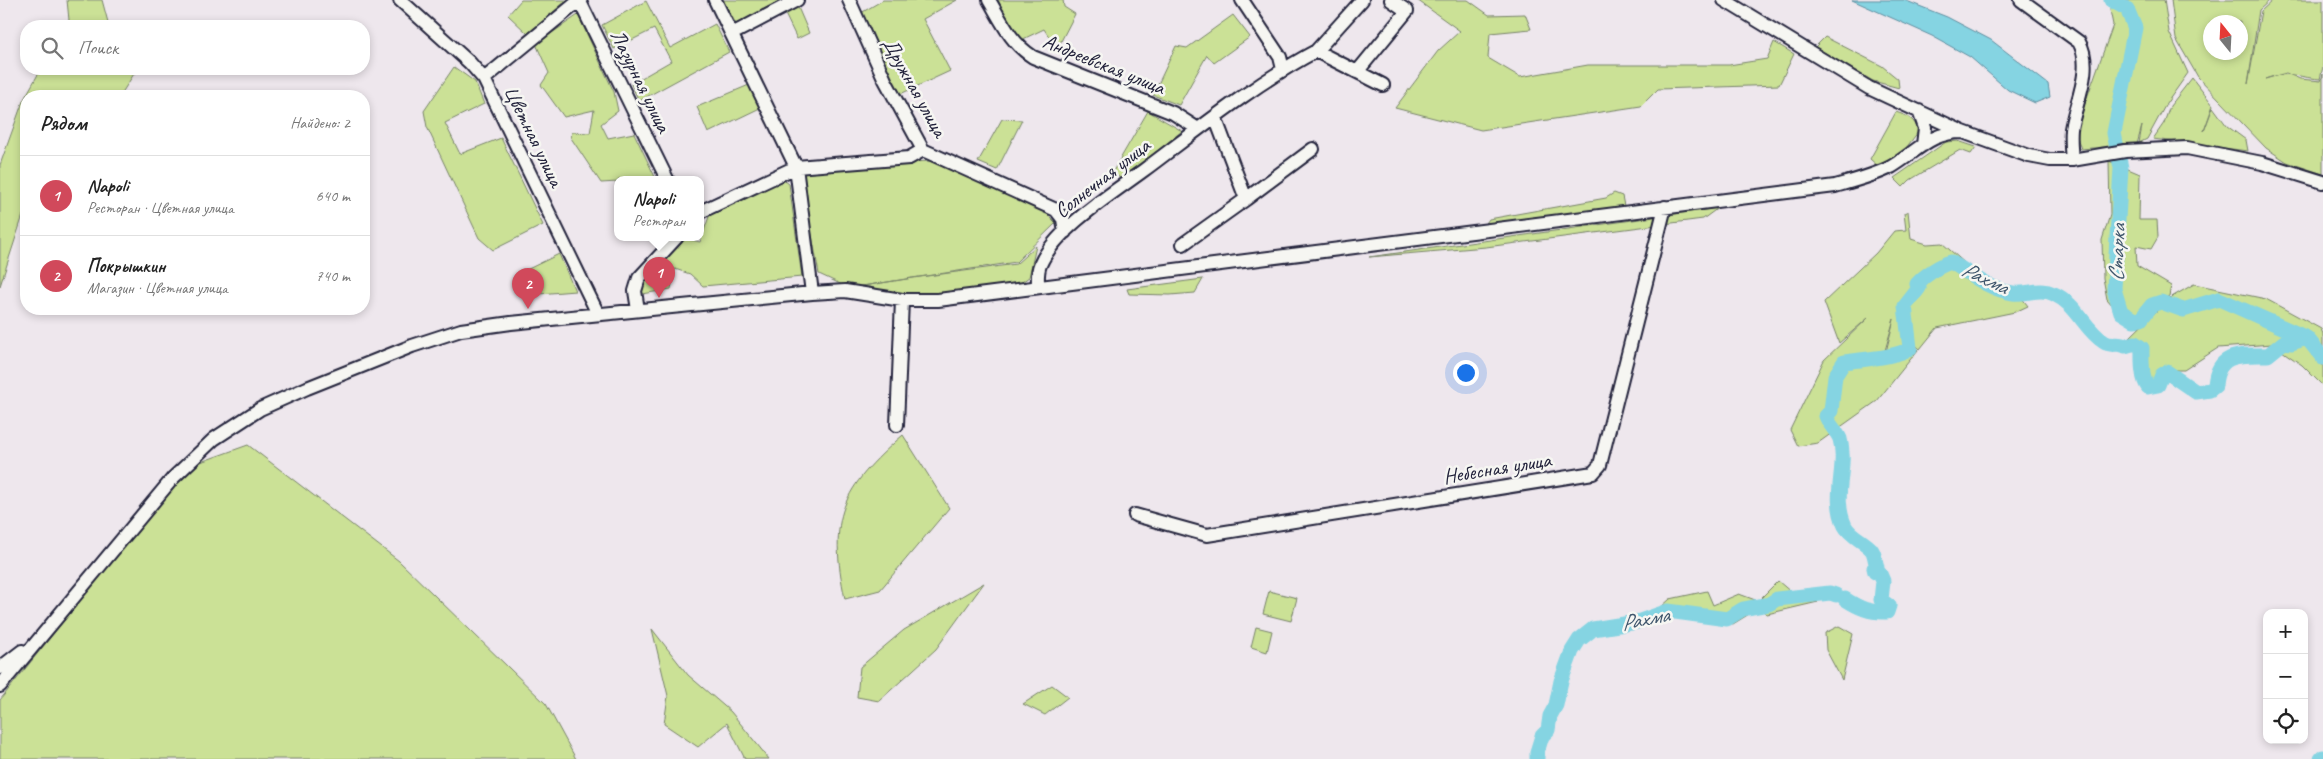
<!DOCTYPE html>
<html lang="ru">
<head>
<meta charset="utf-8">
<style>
  :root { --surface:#fff; --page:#f6f6f6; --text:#222; --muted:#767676; --line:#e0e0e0; --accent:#d1495b }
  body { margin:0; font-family:Caveat,sans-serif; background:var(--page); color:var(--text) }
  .controls { position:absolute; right:15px; bottom:15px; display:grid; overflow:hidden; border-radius:10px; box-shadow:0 2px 8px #0003 }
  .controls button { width:45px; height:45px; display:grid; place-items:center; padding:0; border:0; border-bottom:1px solid var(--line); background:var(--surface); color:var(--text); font:25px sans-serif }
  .compass { position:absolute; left:2203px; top:15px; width:45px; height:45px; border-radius:50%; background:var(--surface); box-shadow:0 2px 8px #0003; rotate:342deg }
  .you { position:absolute; left:1465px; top:372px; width:18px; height:18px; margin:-12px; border:4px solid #fff; border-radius:50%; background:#1a73e8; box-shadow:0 0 0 8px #1a73e833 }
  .badge { display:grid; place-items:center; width:32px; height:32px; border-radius:50%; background:var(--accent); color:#fff; font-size:16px; font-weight:700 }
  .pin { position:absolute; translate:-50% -41px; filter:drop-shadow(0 1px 2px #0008) }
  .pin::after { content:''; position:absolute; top:26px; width:18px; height:15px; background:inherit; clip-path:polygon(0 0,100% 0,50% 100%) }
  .popup { position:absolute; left:614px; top:176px; width:90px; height:65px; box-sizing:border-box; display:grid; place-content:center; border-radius:10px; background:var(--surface); filter:drop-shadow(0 1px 4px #0005); font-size:16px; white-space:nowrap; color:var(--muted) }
  .popup b { font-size:19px; color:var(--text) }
  .popup::after { content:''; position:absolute; left:50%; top:100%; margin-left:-10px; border:10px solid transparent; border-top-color:var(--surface) }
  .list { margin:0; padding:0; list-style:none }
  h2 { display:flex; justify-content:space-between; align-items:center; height:65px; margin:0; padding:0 20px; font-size:21px }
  h2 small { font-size:16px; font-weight:400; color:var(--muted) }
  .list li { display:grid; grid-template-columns:32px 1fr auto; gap:15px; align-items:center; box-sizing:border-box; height:80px; padding:0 20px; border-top:1px solid var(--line) }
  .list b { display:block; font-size:19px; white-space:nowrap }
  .list p { margin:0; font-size:16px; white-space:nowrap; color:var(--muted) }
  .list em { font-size:16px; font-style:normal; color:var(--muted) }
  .icon { flex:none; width:28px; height:28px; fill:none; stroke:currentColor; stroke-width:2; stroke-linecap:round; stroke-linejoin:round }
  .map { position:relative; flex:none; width:2323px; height:759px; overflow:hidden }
  .search { position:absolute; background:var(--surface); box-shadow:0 2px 8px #0003; left:20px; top:20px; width:350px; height:55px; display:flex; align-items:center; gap:12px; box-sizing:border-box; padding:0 18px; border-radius:20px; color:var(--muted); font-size:19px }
  .panel { position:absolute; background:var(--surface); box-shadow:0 2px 8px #0003; left:20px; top:90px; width:350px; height:225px; border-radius:20px }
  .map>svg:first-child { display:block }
  .green { fill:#cbe196; stroke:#768268; fill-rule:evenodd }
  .water { fill:#85d4e2; stroke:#5d8d9f }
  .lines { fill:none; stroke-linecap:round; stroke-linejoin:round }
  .river { stroke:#85d4e2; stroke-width:15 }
  .minor-casing { stroke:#22223b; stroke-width:16 }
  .minor { stroke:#f6f6f2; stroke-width:12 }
  .labels { text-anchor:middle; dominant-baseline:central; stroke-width:5; stroke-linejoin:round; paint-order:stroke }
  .street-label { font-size:21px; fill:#22223b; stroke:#f6f6f2 }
  .water-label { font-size:22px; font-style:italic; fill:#40576d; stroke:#f6f6f2 }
</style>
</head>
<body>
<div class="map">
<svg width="2323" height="759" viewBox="0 0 2323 759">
  <rect width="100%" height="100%" fill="#eee7ed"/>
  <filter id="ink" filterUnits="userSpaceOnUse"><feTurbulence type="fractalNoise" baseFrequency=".02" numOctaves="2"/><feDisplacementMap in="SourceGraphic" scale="10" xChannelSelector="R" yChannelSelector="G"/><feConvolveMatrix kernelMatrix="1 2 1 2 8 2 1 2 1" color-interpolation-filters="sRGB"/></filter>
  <g filter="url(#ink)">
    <path class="green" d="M67,0H102L109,26H65L69,20Z
      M521,0H567L528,34L508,15Z
      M723,0H781L736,24Z
      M883,0H957L923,19L950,71L896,96L861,13Z
      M998,0H1063L1064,7L1075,14L1057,49L1044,29L1019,41Z
      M1417,0H1468L1489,15L1525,14L1531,29L1490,33L1488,58L1520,77L1588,65H1729L1767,59L1774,42L1794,54L1779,85L1658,89L1641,106L1481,130L1395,108L1438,51L1460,31Z
      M2108,0H2164L2169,32L2188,73L2166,104L2147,139L2139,143L2142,126L2137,144L2081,149L2075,131L2113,25Z
      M2171,0H2270L2259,10L2248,84L2261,11L2273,0H2323V67L2320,79C2295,77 2290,70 2265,79L2286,73L2300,79L2321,81L2323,74V174L2287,162L2266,148L2198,77L2176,39ZM2210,22H2240V52H2210Z
      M646,1L670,48L715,24L729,52L639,101L631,84L671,61L654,29L614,49L602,25Z
      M797,5L809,33L797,39L784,12Z
      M578,15L614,92L618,111L601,124L608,138L634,133L656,179H618V182L601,183L571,138L572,132L590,133L594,110L564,117L541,85L549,73L536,44Z
      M1233,15L1250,37L1214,63L1207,55L1179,105L1153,95L1176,46L1187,48Z
      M1825,37L1882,66L1898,79L1899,88L1873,81L1815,47Z
      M454,67L475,82L484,104L445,123L460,154L501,138L543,225L493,250L479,238L427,127L424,111Z
      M41,69H137L120,96H26V206L0,286V165L23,101Z
      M2192,78L2213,105L2204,131L2213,107L2227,126L2246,140L2248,151L2153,139L2164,123L2170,106Z
      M749,85L760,108L708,133L697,107Z
      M1148,111L1182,131L1122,179L1112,173Z
      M1896,112C1907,116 1916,119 1918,132L1903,152L1879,167L1870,159Z
      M1002,119L1022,120L997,170L978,162Z
      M1958,141L1976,147L1971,154L1960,150L1910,180L1903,187L1894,178L1946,142Z
      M930,161L1044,211L1056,223L1016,262L849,288L819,274L800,168Z
      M2109,161L2140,174L2139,220H2157L2158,237L2151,249L2136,246L2137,266L2171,286L2169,296L2138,317L2123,318L2107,299L2103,278L2102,240L2110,215Z
      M780,177L789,184L802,277L703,286L690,274L675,269L671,289L637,295L641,277L680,237L700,242L711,211Z
      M1614,193L1622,196L1624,206L1484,226L1489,219L1606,198Z
      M1718,208L1703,219L1486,247L1369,257Z
      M1908,211L1911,239L1927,244L1942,243L1967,265V277L1998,292L2021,297L2028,306L2015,312L1937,328L1920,349L1914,344L1898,356L1884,360L1894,319L1882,361L1899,358L1914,346L1918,350L1877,401L1818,443L1798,446L1790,430L1824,360L1868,318L1839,343L1824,302L1876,253L1894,231L1906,230L1904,213Z
      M1036,246L1029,277L1019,284L949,295L911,296L857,287L912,278L1016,264Z
      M559,254L575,291L526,295L518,274Z
      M1203,279L1195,293L1170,295L1129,294L1127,289Z
      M2194,284L2266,299L2321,329L2323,334V386L2302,365L2272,344L2218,348L2184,370H2168L2159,375L2155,382L2146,380L2142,343L2127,340L2170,298Z
      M903,435L949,508L880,590L845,599C828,517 841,489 903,435Z
      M248,445L399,561L546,704L576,759H0V700L170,489L195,464Z
      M1778,581L1792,593L1818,602L1767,614L1759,608L1733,624L1694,611L1660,608L1670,599L1707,591L1713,605L1739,594L1758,601Z
      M984,583L936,649L879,701L857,697L860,667L904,630Z
      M1269,591L1297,598L1291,621L1263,614Z
      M1839,626L1853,634L1842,680L1826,650L1825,633Z
      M1256,627L1272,631L1267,652L1251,647Z
      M652,629L688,675L731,712L769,759H745L727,723L698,747L664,724L668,696Z
      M1052,685L1068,697L1045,715L1023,704Z"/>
    <path class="water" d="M1852,0H1904L1947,17L1991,40L2048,84L2050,97L2035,103L2008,90L1970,57L1932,36Z"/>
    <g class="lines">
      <path class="river" d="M2111,0L2127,9L2135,28L2114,133L2121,168L2114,289L2121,312L2134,320L2141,319L2152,305L2161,302L2183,310L2219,299L2307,338
        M1845,599C1859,608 1870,613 1887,612L1889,606L1881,600L1883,581L1880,574L1875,572L1874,568L1877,567C1875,562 1875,553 1871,549C1864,541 1850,536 1845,526C1831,496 1848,467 1840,439C1837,431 1829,425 1826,416L1831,411L1835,376L1844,362C1862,359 1896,358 1910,348L1905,306L1919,288L1917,284C1925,275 1940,265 1951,262C1970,274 1990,290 2013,293C2028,295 2039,287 2054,294C2077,304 2084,329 2104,342C2111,347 2118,342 2125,346L2135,343L2142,348C2142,358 2141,379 2148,387L2158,385L2162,375L2167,372L2196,392L2210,390L2215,386C2217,352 2241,355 2268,355L2284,342L2292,343L2307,338L2323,358
        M1537,759V752L1542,736L1548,730L1550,716L1556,705L1561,681L1572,651L1579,640L1593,629L1637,622L1668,611L1727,619L1743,609L1769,604L1777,599L1830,593L1836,595
        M2321,759L2323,757"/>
      <g class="minor-casing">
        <path id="minor" d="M400,0L470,63L484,79L598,314
          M579,0L667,179
          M715,0L796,167L812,293
          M849,0L885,80L923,150L1056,210L1063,219L1065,232
          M989,0C1002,22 1011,43 1033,57L1173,113L1198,129
          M1242,0L1280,57L1283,69
          M1724,0L1869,88L1963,132L2029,156L2050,160H2072L2125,151L2187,148L2262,163L2323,182
          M2021,0L2079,42C2094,68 2075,103 2071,129C2070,140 2071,150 2072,160
          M732,34L797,0
          M1316,51L1362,0
          M1357,72L1407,11L1391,0
          M484,79L580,0
          M1919,111L1925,128L1923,145
          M1246,199L1313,149
          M700,212L796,167L909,158L923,150
          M1183,244L1246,199L1215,117
          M1038,287C1038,279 1037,272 1040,265C1055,229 1113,193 1144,170C1199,129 1254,84 1316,51L1383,85
          M638,310L635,291L639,278L677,237
          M897,425L902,300
          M1135,515L1207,535L1593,473L1600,465L1665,207
          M0,668L22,651
          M0,686L173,478L214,439L260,409L307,388L412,346L461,330L511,323L812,293L845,291L902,300H938L1835,186C1853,181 1873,176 1891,167C1918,151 1930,132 1963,132"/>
      </g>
      <use href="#minor" class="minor"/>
    </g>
  </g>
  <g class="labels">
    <g class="street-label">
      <text transform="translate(1104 64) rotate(22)">Андреевская улица</text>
      <text transform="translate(641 81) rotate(64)">Лазурная улица</text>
      <text transform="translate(915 87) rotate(61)">Дружная улица</text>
      <text transform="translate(534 136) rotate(64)">Цветная улица</text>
      <text transform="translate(1102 178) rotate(-38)">Солнечная улица</text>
      <text transform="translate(1497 468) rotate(-9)">Небесная улица</text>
    </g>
    <g class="water-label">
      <text transform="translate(2117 253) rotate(-88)">Старка</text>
      <text transform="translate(1985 278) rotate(25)">Рахма</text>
      <text transform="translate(1645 619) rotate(-11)">Рахма</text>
    </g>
  </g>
</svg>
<div class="controls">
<button>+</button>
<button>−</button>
<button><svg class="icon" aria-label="locate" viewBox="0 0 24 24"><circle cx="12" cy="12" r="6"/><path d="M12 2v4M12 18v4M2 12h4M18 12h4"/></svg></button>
</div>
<svg class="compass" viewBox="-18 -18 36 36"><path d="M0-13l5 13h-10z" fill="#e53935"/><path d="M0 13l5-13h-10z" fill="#767676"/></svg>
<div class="you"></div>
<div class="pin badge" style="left:659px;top:298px">1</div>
<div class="popup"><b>Napoli</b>Ресторан</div>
<div class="pin badge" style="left:528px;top:309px">2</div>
<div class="search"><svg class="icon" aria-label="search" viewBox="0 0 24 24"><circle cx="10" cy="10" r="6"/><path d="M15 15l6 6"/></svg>Поиск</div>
<section class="panel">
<h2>Рядом<small>Найдено: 2</small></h2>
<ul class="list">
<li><span class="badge">1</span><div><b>Napoli</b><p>Ресторан · Цветная улица</p></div><em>640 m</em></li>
<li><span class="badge">2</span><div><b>Покрышкин</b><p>Магазин · Цветная улица</p></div><em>740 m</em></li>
</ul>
</section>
</div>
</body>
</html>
